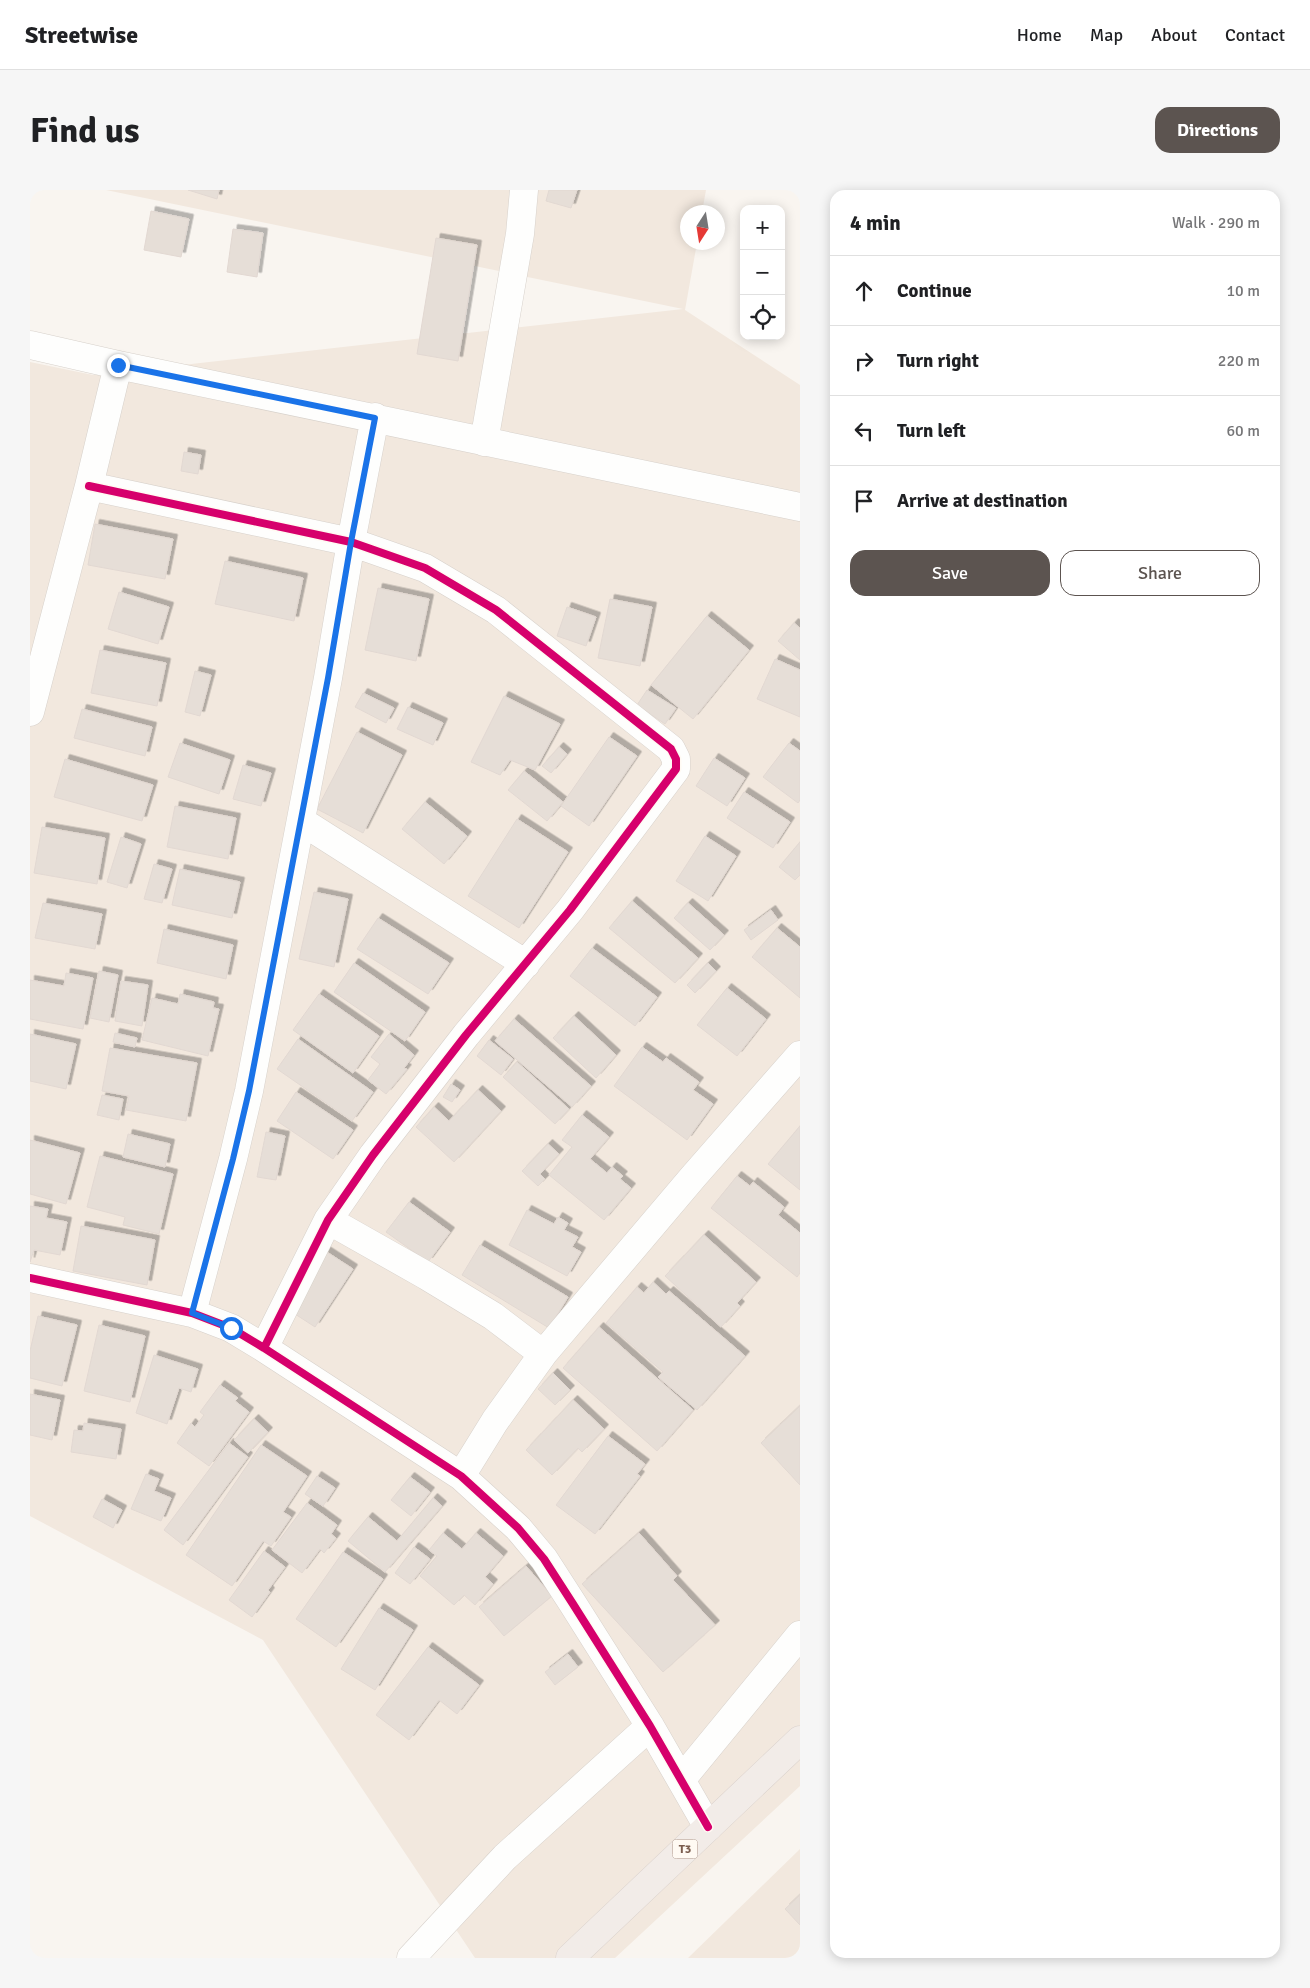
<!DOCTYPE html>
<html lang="en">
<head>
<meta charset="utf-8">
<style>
  :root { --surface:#fff; --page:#f6f6f6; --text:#202124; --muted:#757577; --line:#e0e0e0; --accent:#5c5450 }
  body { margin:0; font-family:Signika,sans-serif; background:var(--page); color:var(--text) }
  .controls { position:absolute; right:15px; top:15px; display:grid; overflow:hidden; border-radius:10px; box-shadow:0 2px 12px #0003 }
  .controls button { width:45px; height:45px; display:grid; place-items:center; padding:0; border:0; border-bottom:1px solid var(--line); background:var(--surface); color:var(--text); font:25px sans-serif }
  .compass { position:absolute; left:650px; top:15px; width:45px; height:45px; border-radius:50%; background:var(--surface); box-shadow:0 2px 12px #0003; rotate:192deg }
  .stop { position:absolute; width:15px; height:15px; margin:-11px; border:4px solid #1a73e8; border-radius:50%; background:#fff }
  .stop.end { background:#1a73e8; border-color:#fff; box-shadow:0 1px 5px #0008 }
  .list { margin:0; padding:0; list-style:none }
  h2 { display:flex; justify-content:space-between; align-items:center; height:65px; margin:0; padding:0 20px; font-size:21px }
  h2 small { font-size:16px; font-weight:400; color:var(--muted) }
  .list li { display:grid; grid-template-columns:32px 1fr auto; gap:15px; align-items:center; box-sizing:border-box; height:70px; padding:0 20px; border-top:1px solid var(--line) }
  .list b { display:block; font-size:19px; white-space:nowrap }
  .list em { font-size:16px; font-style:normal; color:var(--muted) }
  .actions { display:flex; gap:10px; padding:15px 20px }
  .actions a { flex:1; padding:11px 0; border:1px solid var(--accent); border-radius:15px; text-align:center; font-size:18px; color:var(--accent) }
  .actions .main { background:var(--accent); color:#fff }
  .icon { flex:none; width:28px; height:28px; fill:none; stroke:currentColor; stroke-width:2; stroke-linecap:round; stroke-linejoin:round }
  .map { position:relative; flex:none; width:770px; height:1768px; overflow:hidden; border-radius:15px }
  header { display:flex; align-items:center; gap:30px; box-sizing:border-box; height:70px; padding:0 25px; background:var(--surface); border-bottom:1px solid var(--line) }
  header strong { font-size:24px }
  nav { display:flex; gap:28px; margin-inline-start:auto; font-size:18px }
  .intro { display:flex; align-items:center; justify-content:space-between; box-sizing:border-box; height:120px; padding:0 30px }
  h1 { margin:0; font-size:35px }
  .button { padding:12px 22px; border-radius:15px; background:var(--accent); color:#fff; font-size:18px; font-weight:700 }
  main { display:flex; gap:30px; padding:0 30px }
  aside { flex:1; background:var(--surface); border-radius:15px; box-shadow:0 2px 12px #0003 }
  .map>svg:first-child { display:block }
  .residential { fill:#f2e8de }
  .building { fill:#e6ded7; stroke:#e2d8d2; filter:url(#shadow) }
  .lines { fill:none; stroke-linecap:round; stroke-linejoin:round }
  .minor-casing { stroke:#d7d1cb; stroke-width:29 }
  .trunk-casing { stroke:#dad1cc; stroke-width:29 }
  .minor { stroke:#fefefd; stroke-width:28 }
  .trunk { stroke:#f2ece8; stroke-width:28 }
  .cycleway-casing { stroke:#fffaf3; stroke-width:11 }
  .cycleway { stroke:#d6006c; stroke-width:8 }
  .route { stroke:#1a73e8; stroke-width:6 }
  .labels { text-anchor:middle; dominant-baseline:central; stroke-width:4.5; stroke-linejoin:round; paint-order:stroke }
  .shield { fill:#fffaf3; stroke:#a28b7f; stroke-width:1 }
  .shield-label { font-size:12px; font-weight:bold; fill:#7a5c4d }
</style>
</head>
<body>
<header>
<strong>Streetwise</strong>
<nav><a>Home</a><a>Map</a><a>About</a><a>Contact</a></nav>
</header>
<div class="intro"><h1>Find us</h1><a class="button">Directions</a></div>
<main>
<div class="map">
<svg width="770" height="1768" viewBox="0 0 770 1768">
  <defs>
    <filter id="shadow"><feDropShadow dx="4.5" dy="-4.5" stdDeviation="0" flood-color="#0004"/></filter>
  </defs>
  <rect width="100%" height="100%" fill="#f9f5f0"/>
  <path class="residential" d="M76,0H676L672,22H658V52L667,53L655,120L770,195V1596L585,1768H445L233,1450L0,1326V172L63,185L653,119Z
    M770,1659V1768H658Z"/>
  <path class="building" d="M158,0H189L187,9Z
    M519,0H547L541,18L516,11Z
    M121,21L159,29L151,67L114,60Z
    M203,39L233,43L227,87L197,82Z
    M406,48L447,55L428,171L387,164Z
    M154,262L171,265L168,284L151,281Z
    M65,334L143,349L135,389L58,375Z
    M195,371L273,388L264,431L185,414Z
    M348,398L399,409L386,471L335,460Z
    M89,402L139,417L128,454L78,439Z
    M580,409L622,417L610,476L568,468Z
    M537,417L566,427L556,456L527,446Z
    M677,426L719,460L663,529L621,495Z
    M764,433L770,438V470L748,451Z
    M70,460L136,473L127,516L61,503Z
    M745,469L770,480V527L727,509Z
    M165,481L181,485L170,526L155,522Z
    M617,500L646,518L635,534L607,515Z
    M333,503L364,518L356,533L325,517Z
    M474,506L530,534L505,580L480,570L470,585L441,572Z
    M378,517L413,533L403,555L367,539Z
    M52,519L122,537L115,566L44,548Z
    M327,542L372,565L333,643L287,619Z
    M579,547L607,566L559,636L531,616Z
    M150,553L200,570L189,604L138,587Z
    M759,553L770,561V610L768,613L733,587Z
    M529,557L537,564L521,583L512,576Z
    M684,568L715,588L697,616L666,596Z
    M35,569L123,595L112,631L24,607Z
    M213,575L241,583L231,616L203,609Z
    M494,581L533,612L517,631L478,600Z
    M714,602L760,632L743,658L697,628Z
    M395,612L437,646L414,674L372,639Z
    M145,616L206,628L198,669L137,657Z
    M487,629L538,662L489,738L438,706Z
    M12,637L75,648L67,694L4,683Z
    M675,646L706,666L678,711L646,691Z
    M91,647L111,654L97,698L77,692Z
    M770,652V685L765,690L749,677Z
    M124,674L142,679L132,713L114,709Z
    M150,679L210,692L202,728L142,715Z
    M284,702L318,709L304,777L269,769Z
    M602,711L668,768L645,793L579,738Z
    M13,713L72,724L65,759L5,748Z
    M658,713L694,745L680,760L644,728Z
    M741,720L748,730L721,750L714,740Z
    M348,728L419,773L398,804L327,759Z
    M747,738L770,757V808L722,767Z
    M134,739L203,755L196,789L127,773Z
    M562,758L627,807L605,836L540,786Z
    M324,773L395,822L375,851L304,802Z
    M678,773L686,781L665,803L657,795Z
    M69,781L88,785L79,832L60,828Z
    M36,783L63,788L53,839L0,829V790L34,796Z
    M91,791L118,795L112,836L85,831Z
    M697,798L736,829L707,866L667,835Z
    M150,804L184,812L183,818L189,819L178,866L112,850L122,808L148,814Z
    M289,804L349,846L323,883L263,840Z
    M544,826L586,865L566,888L523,848Z
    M484,829L561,896L542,917L465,851Z
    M85,843L107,848L105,857L83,852Z
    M0,844L46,854L36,899L0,891Z
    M359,844L384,865L374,878L377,879L356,904L338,890L350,874L341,867Z
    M268,849L343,902L322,931L247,879Z
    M459,850L483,869L471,885L447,866Z
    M612,857L633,872L636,868L669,892L663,900L683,914L657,950L584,896Z
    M80,858L167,873L156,931L96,920L99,906L72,901Z
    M487,872L539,919L525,934L473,887Z
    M421,894L430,900L422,912L413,907Z
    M448,900L471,921L424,972L386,937L404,917L419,931Z
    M266,902L323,940L303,969L247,931Z
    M72,905L93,909L89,930L67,925Z
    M552,925L579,947L560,969L577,983L582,977L593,986L590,989L601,998L574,1030L519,985L542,957L532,950Z
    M770,936V1000L738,974Z
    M236,942L255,946L246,990L227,987Z
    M98,944L140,954L135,977L93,967Z
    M0,950L50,963L36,1014L0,1004Z
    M518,954L529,964L510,984L515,989L508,996L492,981Z
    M70,966L143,984L129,1044L93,1035L95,1027L57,1017Z
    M707,986L720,996L723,992L754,1017L748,1025L770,1043V1083L767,1087L681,1018Z
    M379,1012L420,1042L398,1072L356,1042Z
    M0,1016L18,1019L16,1028L37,1032L30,1065L4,1060L0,1072Z
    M497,1020L524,1034L528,1027L538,1033L534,1040L548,1047L542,1057L551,1062L537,1086L479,1055Z
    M51,1036L125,1050L117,1095L43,1081Z
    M674,1045L726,1092L707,1113L710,1116L691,1137L635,1086Z
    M286,1055L323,1079L285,1137L248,1113Z
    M450,1055L538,1107L519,1138L432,1085Z
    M623,1092L636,1104L639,1101L715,1166L667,1220L628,1187L633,1182L576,1133L607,1097L614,1103Z
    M8,1126L47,1135L32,1196L0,1188V1161Z
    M69,1135L115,1146L100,1212L54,1201Z
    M569,1137L663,1220L627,1261L533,1178Z
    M124,1165L168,1179L161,1202L149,1198L137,1234L106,1223Z
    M523,1183L540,1200L525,1215L508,1199Z
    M190,1195L208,1208L205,1211L219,1222L179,1276L147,1253L161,1233L165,1237L174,1225L170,1222Z
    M0,1204L30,1210L22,1250L0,1245Z
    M543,1210L574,1239L552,1262L548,1258L522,1285L496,1260Z
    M770,1216V1295L731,1253Z
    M224,1229L238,1242L218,1263L204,1250Z
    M54,1233L91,1239L86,1269L41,1262L44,1240L53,1241Z
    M578,1246L615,1274L607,1284L610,1286L565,1344L526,1315Z
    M199,1253L218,1267L153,1355L134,1340Z
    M231,1255L277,1286L253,1322L261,1327L241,1356L233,1351L202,1396L156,1365Z
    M116,1284L129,1289L124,1301L141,1308L131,1331L101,1319Z
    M287,1286L305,1298L293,1316L275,1304Z
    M380,1287L400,1302L381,1326L361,1310Z
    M403,1308L412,1316L355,1382L318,1351L338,1327L367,1351Z
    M72,1309L92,1320L83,1338L63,1327Z
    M277,1313L307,1335L301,1344L306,1348L294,1363L290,1359L272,1383L242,1360Z
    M413,1343L432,1359L446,1343L473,1366L455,1387L463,1394L445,1415L434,1405L424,1415L390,1386L407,1366L399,1360Z
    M609,1343L647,1386L643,1390L685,1435L633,1482L552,1394Z
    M384,1357L400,1369L380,1394L365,1383Z
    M234,1361L255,1377L238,1400L240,1402L222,1427L199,1410Z
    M313,1362L353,1389L306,1457L266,1429Z
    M496,1376L522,1406L474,1446L449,1417Z
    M349,1418L383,1440L345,1500L311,1479Z
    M398,1457L449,1495L427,1524L409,1510L379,1550L346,1525Z
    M538,1464L548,1477L525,1495L515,1482Z
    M770,1705V1735L755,1719Z"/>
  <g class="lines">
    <g class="minor-casing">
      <path id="minor" d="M0,155L88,175L770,317
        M454,252L490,44L494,0
        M59,296L321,352L395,378L466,420L641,559L646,569V579L540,720L436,845L343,965L298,1030L234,1158
        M0,522L59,296L88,175
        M271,631L496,774
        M298,1030L397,1086L463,1126L513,1164
        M0,1088L162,1123L201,1138L234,1158L431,1286L488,1338L514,1369L543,1414L620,1536L678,1637
        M162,1123L203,969L219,901L298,488L321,352L345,227
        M431,1286L465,1231L513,1164L663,987L770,865
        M651,1590L770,1445
        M381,1768L475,1667L620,1536"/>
    </g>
    <g class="trunk-casing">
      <path id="trunk" d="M540,1768L770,1550"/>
    </g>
    <use href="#minor" class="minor"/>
    <use href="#trunk" class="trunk"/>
    <g class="cycleway-casing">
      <path id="cycleway" d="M59,296L321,352L395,378L466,420L641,559L646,569V579L540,720L436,845L343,965L298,1030L234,1158
        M0,1088L162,1123L201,1138L234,1158L431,1286L488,1338L514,1369L543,1414L620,1536L678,1637"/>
    </g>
    <use href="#cycleway" class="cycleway"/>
  </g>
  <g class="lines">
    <path class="route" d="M88,175L345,228L321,352L298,488L219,901L203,969L162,1123L201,1138"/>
  </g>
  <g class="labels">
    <rect class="shield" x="642.5" y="1649.5" width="25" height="19" rx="4"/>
    <g class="shield-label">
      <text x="655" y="1659">T3</text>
    </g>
  </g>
</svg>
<div class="controls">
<button>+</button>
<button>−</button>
<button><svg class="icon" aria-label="locate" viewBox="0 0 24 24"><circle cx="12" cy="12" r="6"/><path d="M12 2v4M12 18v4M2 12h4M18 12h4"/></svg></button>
</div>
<svg class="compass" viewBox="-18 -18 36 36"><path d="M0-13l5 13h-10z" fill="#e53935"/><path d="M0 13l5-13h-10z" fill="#757577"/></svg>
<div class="stop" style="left:201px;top:1138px"></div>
<div class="stop end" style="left:88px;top:175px"></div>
</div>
<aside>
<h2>4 min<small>Walk · 290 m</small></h2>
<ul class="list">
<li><svg class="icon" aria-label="ahead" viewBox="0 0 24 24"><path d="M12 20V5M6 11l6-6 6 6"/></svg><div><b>Continue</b></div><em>10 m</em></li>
<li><svg class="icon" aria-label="right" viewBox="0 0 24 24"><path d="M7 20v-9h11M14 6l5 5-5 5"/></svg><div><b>Turn right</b></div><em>220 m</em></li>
<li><svg class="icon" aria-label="left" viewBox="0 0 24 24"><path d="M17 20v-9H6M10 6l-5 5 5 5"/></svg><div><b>Turn left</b></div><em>60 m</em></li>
<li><svg class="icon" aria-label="arrive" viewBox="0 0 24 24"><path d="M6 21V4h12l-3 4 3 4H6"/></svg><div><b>Arrive at destination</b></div></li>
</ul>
<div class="actions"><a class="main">Save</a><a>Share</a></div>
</aside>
</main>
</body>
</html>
